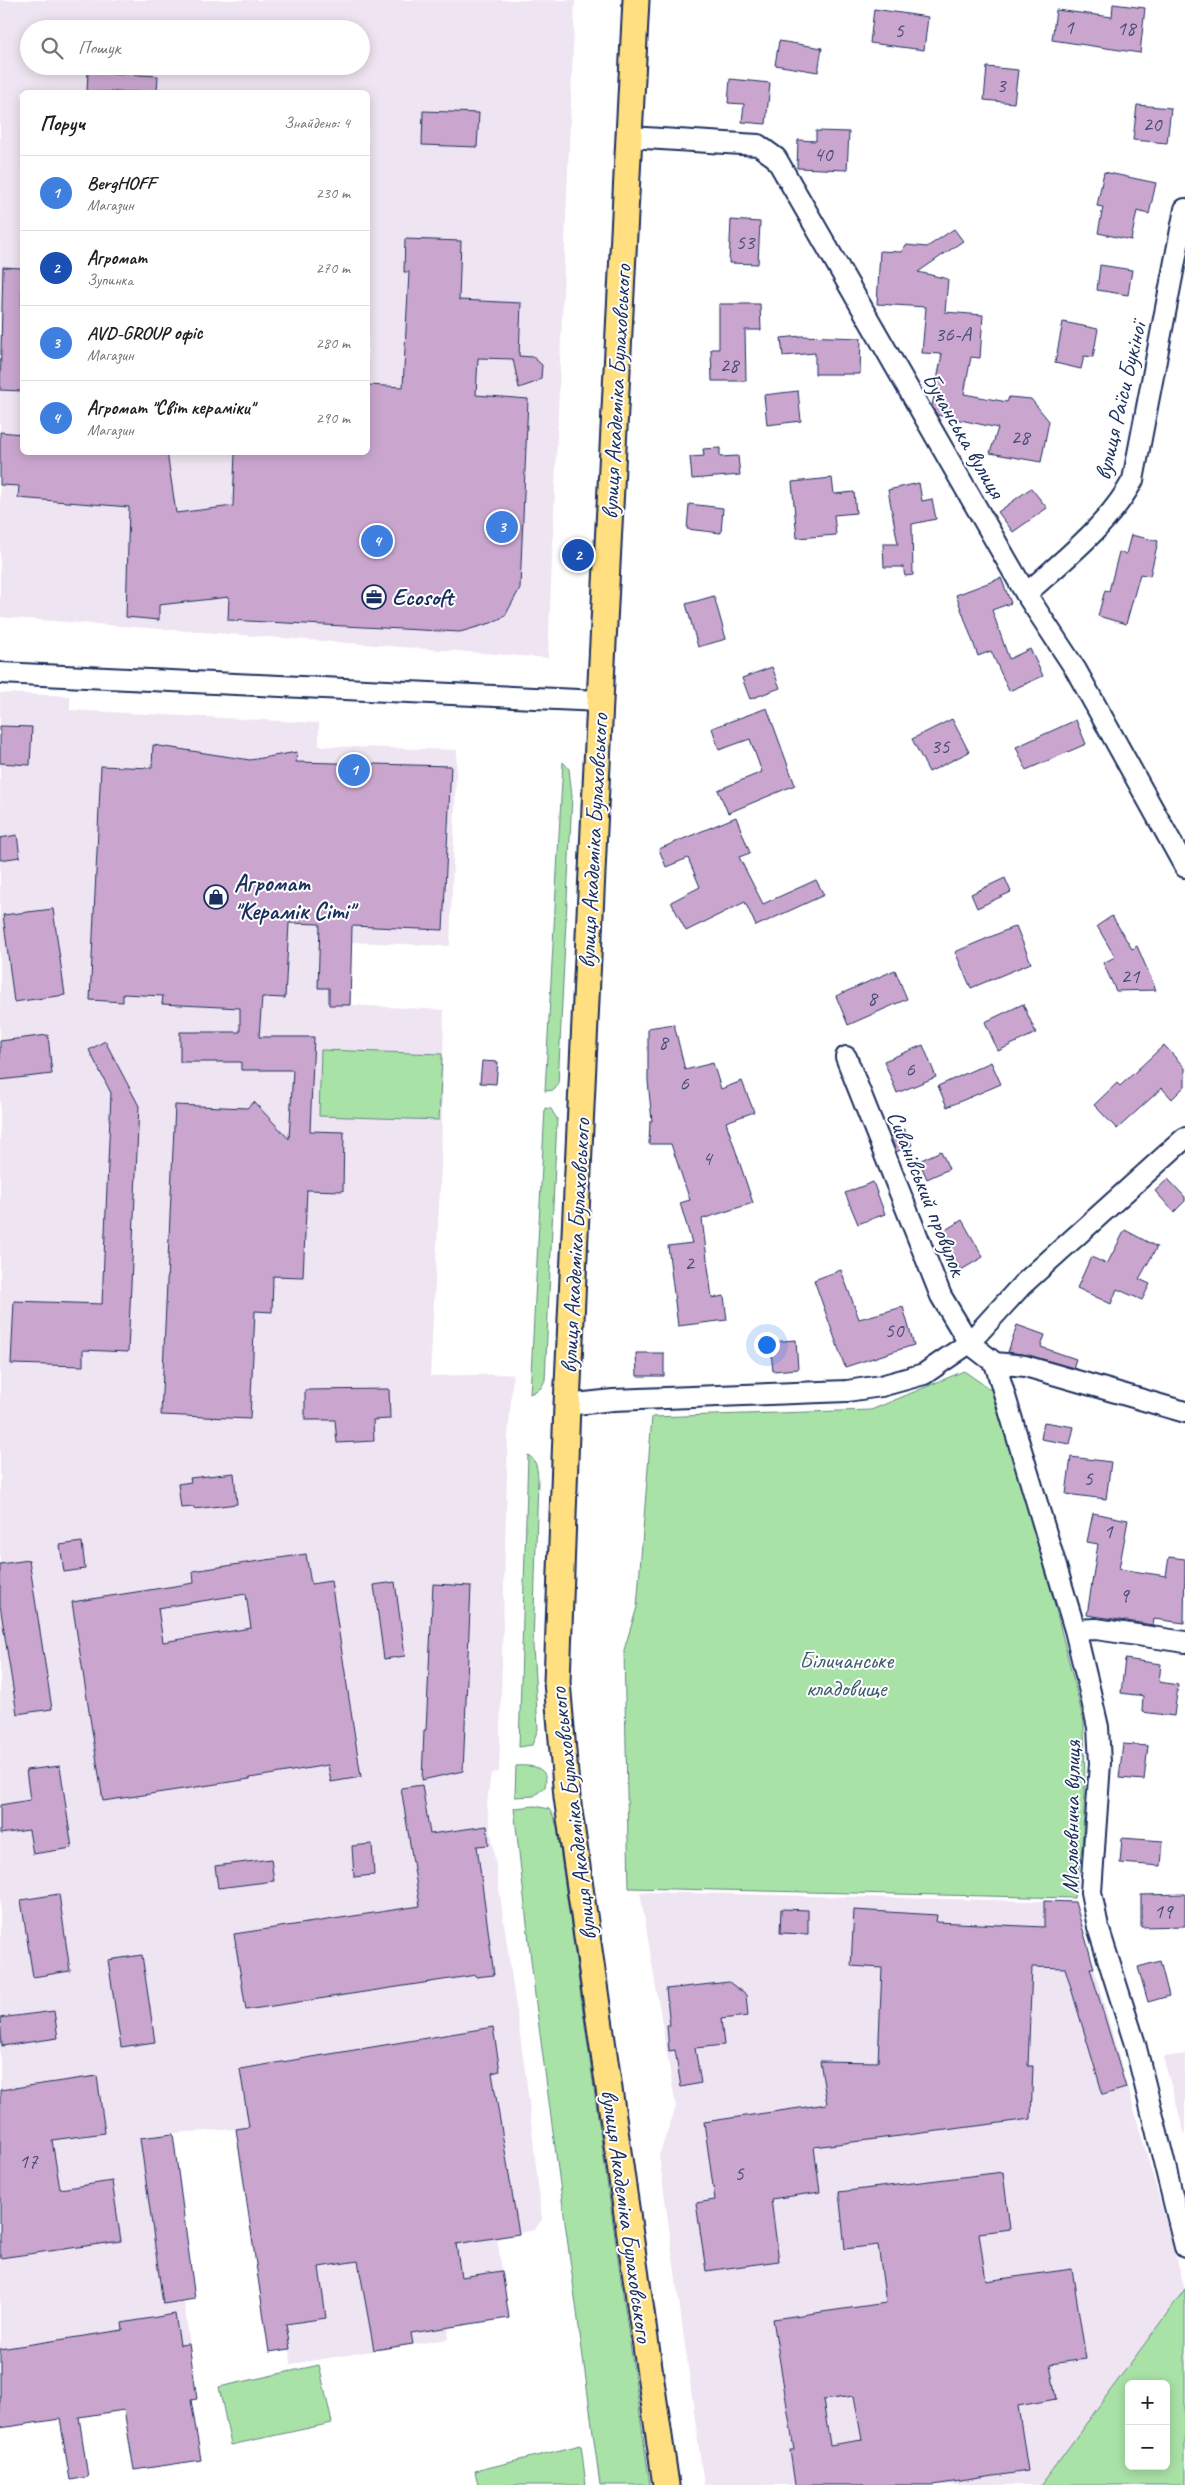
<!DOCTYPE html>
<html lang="uk">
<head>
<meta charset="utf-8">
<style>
  :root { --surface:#fff; --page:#f6f6f6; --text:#202124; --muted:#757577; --line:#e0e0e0; --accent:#ea580c }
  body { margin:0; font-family:Caveat,sans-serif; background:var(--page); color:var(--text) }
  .controls { position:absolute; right:15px; bottom:15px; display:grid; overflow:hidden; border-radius:8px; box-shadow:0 2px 12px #0003 }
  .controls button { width:45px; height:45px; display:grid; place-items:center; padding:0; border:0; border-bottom:1px solid var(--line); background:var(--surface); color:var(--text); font:25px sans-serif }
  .you { position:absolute; left:766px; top:1344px; width:18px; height:18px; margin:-12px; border:4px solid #fff; border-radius:50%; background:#1a73e8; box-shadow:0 0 0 8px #1a73e833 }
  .badge { display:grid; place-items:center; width:32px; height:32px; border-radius:50%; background:var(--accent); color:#fff; font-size:16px; font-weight:700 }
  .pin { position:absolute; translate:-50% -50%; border:2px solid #fff; box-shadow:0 1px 5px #0006 }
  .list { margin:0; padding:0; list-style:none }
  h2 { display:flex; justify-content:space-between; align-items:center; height:65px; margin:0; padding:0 20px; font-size:21px }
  h2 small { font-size:16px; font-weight:400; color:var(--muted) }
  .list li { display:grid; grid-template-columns:32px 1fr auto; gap:15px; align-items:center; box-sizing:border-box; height:75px; padding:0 20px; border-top:1px solid var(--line) }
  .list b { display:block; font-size:19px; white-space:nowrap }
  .list p { margin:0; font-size:16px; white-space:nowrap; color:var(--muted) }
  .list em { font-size:16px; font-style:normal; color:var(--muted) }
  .icon { flex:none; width:28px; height:28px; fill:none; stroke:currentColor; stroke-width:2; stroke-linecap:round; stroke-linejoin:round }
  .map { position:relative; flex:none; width:1185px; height:2485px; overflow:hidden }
  .search { position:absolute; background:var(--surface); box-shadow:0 2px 12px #0003; left:20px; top:20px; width:350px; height:55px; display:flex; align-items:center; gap:12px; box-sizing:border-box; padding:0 18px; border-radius:28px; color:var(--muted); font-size:19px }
  .panel { position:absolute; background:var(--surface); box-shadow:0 2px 12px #0003; left:20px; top:90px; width:350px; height:365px; border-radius:8px }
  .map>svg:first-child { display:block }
  .built { fill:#efe4f1; fill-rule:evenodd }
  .green { fill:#a9e2a7; stroke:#628882; fill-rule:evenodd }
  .building { fill:#caa6cf; stroke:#1b2f5e; fill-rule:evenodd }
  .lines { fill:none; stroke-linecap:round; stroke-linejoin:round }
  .minor-casing { stroke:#1b2f5e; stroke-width:24 }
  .major-casing { stroke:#1b2f5e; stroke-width:29 }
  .minor { stroke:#fff; stroke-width:20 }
  .major { stroke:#ffdf80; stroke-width:25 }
  .labels { text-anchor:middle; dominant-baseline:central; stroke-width:4; stroke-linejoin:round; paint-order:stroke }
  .number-label { font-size:21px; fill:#474d7a }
  .street-label { font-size:24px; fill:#1b2f5e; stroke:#fff }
  .poi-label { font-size:24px; font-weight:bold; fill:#1b2f5e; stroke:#fff; text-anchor:start }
  .park-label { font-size:24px; fill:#3e5c70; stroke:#fff }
</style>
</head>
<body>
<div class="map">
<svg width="1185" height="2485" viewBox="0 0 1185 2485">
  <rect width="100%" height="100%" fill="#fff"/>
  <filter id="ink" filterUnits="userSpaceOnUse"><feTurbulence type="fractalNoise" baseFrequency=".02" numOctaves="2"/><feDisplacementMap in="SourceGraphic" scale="10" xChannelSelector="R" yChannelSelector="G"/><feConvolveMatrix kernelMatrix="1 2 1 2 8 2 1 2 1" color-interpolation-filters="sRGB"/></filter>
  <g filter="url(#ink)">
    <path class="built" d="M0,0H575L548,658L0,617ZM29,29H361V66H29ZM22,92H368V452H22Z
      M0,693L70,696V710L319,723V746L457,750L450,946L351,942L350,1005L444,1010L441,1169L430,1376L513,1374L508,1437L499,1772L491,1773L487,1804L526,2077L542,2219L535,2230L497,2237L509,2318L449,2327L448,2339L291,2364L290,2349L269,2352L236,2129L173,2133L195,2299L184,2301L197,2399L0,2428Z
      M640,1892L1075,1902L1185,2289L1041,2485H704L659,2155L676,2107Z
      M1185,2054V2135L1163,2057Z"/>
    <path class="green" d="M563,762L569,769L572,796L558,1085L554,1090L545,1091Z
      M321,1050L442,1054L439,1120L319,1116Z
      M545,1108L551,1109L557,1119L545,1380L541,1388L530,1394Z
      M964,1371L994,1392L1032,1514L1084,1722L1085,1794L1082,1848L1074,1898L629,1888L624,1650L637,1607L652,1417L871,1410Z
      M528,1455C537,1461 537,1468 538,1478L533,1646L538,1729L532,1745L519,1747Z
      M516,1766C533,1765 550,1767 545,1787L534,1796L515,1797Z
      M535,1806L549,1809L554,1817L557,1827L650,2485H600L536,2004L514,1808Z
      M1185,2289V2485H1041ZM1129,2384H1166V2466H1129Z
      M319,2365L332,2423L231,2445L219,2387Z
      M581,2445L586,2485H478L475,2471Z"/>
    <path class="building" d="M1113,4L1145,8L1140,53L1052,40L1056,10L1112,17Z
      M874,9L928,17L924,50L870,43Z
      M779,41L822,48L818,72L775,65Z
      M987,67L1018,70L1014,103L984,100Z
      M88,72L158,76L157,92H87Z
      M730,79L770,83L766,124L742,122L744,104L728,103Z
      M1137,105L1171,108L1167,143L1133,140Z
      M423,111L479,113L477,147L422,145Z
      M816,131L849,132L847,170L797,168L798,140L816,141Z
      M1104,172L1156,183L1149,214L1137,211L1131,240L1098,233L1103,207L1097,206Z
      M731,220L760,222L758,264L729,263Z
      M954,229L963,241L918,272L948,279L945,312L983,315L980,358L971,357L964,394L1007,402L1009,397L1031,399L1049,421L1041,462L990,453L998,428L937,415L932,406L942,354L922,353L926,307L877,304L880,251L901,252L906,245L927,247Z
      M405,239L461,241L459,300L521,303L519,356L533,357L542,365L541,378L536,382L519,388L513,359L478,358L476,395L528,399L520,588L505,616L491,623L460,632L228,620L229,597L159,605V620L126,617L129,507L18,498L19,486L0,485V432L22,434V452H167L176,513L233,506L235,452H368V385L403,387L409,272H404Z
      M1100,265L1132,270L1128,295L1097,290Z
      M3,267L22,268V391L0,390Z
      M719,304H760L761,330H745L746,381H712L711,349H719Z
      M1063,322L1098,329L1093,357L1084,356L1081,369L1055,363Z
      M801,336L861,338L860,374H815V353L783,356L781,338Z
      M798,391L801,421L767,425L764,395Z
      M720,448V457L738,456L740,475L692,479L690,457L704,456L703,449Z
      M832,478L834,494L854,492L856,513L834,515L836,535L797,538L792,482Z
      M919,483L922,501L932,499L936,519L912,524L913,575L905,576L903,567H884L883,544H898L888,490Z
      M1031,488L1047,508L1013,532L998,512Z
      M689,504L723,508L721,533L687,529Z
      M1131,535L1158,541L1150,576L1140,574L1126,624L1098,616L1105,590L1109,591L1119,552L1126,554Z
      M1001,578L1011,603L992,610L1009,659L1030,649L1043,676L1009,691L991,651L978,656L956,595Z
      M714,596L726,639L698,647L686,604Z
      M772,667L780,688L750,699L742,678Z
      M767,708L795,785L728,813L718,790L762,772L750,739L719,750L712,728Z
      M952,719L969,752L929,772L912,739Z
      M1076,720L1086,744L1026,770L1016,747Z
      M0,726L32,727L30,765L0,763Z
      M153,745L250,760L297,752L296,762L451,766L443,930L352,926L350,1005H329V988H318L320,924L289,923L285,998L262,997L259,1037H314L310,1131L344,1132L343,1191L307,1190L303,1277L273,1276L272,1312L255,1311L250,1419L161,1415L175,1105L247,1108L254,1102L289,1139L293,1070H241V1062H180V1032H240V1008L162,1004L163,996L123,994V1002L90,1000L101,766L152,768Z
      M736,817L750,853L739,857L763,904L816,880L824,895L756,926L745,902L686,931L671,902L700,887L688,858L666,867L659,849Z
      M17,835L20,857L0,860V838Z
      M1005,878L1011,892L977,908L971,894Z
      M53,909L65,995L14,1002L3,915Z
      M1112,916L1132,949L1137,946L1156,990L1116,991L1103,963L1115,957L1097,926Z
      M1016,926L1031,963L971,988L955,952Z
      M895,970L907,999L848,1025L836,996Z
      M1023,1004L1036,1033L998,1051L985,1022Z
      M674,1024L685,1070L713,1063L721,1089L742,1081L754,1112L726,1122L753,1203L702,1219L712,1298L724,1296L727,1320L678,1326L668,1246L692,1243L680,1203L690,1200L671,1144H649L650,1121H652L648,1081V1028Z
      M48,1035L52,1074L0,1080V1041Z
      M105,1041L139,1106L128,1352L83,1350V1366L11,1364L14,1301L102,1304L111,1093L89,1050Z
      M923,1045L936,1077L897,1093L884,1061Z
      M1164,1045L1185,1068V1086L1172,1099L1162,1088L1117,1129L1094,1105L1117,1083L1120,1086Z
      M482,1061L498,1062L496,1084L480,1083Z
      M991,1062L1001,1084L947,1107L938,1086Z
      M904,1129L912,1145L896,1152L890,1135Z
      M941,1151L949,1169L927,1179L919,1161Z
      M1168,1179L1185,1197V1201L1174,1212L1155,1191Z
      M873,1182L885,1214L858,1224L845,1193Z
      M962,1220L983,1257L961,1270L940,1233Z
      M1125,1230L1157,1247L1139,1279L1150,1284L1142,1300L1117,1289L1111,1304L1077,1288L1091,1257L1107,1264Z
      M841,1270L859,1319L903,1307L914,1345L845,1367L814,1280Z
      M1017,1325L1045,1335L1041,1347L1076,1359L1073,1368L1028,1355L1008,1352Z
      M796,1340L798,1369L773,1371L770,1342Z
      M636,1353H664V1376H637Z
      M389,1389L390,1419L373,1420L374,1441L337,1443L335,1420H305V1390Z
      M1044,1422L1074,1427L1070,1444L1041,1439Z
      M1071,1457L1111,1462L1106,1499L1066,1494Z
      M234,1473L237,1504L194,1509V1507L181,1508L178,1484L191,1482L190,1478Z
      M1093,1513L1128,1520L1119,1569L1166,1576L1169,1557L1185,1559L1184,1623L1154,1619L1153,1625L1087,1615L1098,1544L1087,1542Z
      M82,1542L85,1569L64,1572L60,1545Z
      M306,1554L311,1584L331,1581L361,1777L331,1782L328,1765L250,1778V1779L103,1801L72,1602L194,1583L193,1571ZM246,1594L251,1628L163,1642L158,1608Z
      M29,1560L52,1709L17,1714L0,1605V1564Z
      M395,1582L405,1656L384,1659L374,1585Z
      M433,1584L471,1586L463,1771L422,1780L424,1730H426Z
      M1125,1659L1161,1664L1159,1682L1178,1685L1174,1716L1142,1712L1143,1696L1121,1693Z
      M1123,1744L1148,1746L1144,1780L1119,1778Z
      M60,1766L72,1848L33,1854L29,1830L0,1834V1805L30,1800L26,1770Z
      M422,1785L430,1834L487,1826L489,1845L477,1846L494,1975L476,1977V1975L246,2010L234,1934L420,1906L401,1788Z
      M1122,1838L1163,1841L1161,1866L1120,1863Z
      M372,1844L374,1875L354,1877L352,1846Z
      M271,1859L274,1881L218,1888L215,1866Z
      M59,1894L70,1971L33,1977L21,1900Z
      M1185,1894V1926L1141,1927V1895Z
      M1044,1901L1075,1902L1094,1968H1090L1126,2088L1103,2095L1065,1968L1032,1967L1028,2066H1033L1031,2119L814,2147L820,2192L771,2199L779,2261L706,2271L696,2203L715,2200L704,2122L827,2104L820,2061L878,2062L882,1968L851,1966L854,1910L937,1915L936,1922L1044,1927Z
      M781,1909L808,1910V1934L780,1933Z
      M142,1955L155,2042L121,2047L108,1960Z
      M1160,1961L1169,1996L1148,2002L1138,1967Z
      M729,1982L746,1995L748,2016L721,2019L724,2045L695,2048L701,2083L681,2087L675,2050L669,2051L667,2025H670L666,1989Z
      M54,2011L58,2038L2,2046L0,2018Z
      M493,2027L500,2071L492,2073L519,2234L456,2244L461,2277L502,2271L509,2318L411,2333L413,2344L374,2350L358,2261L319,2267L326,2318L286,2324L290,2349L269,2352L236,2129L249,2127L240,2069Z
      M97,2076L105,2133L52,2140L60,2189L112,2181L121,2241L0,2258V2090Z
      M173,2134L195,2299L163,2304L140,2138Z
      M1003,2172L1010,2229L979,2233L986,2281L1072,2269L1086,2359L1050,2364L1056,2399L1018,2406L1028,2471L933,2485H795L790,2450H794L773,2319L886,2303L878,2245L845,2249L839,2192ZM854,2396L862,2440L830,2445L823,2400Z
      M175,2314L180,2345L189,2344L197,2399L191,2400L201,2460L134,2470L124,2410L79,2417L88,2477L70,2480L60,2419L0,2428V2349L123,2330L122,2323Z"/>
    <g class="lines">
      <g class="minor-casing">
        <path id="minor" d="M629,137L758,145L776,158L1026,594L1076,670L1185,867
          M1026,594C1064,559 1108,526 1133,480L1185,209
          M0,673L600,701
          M846,1057L941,1296L969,1343L995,1363L1075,1630L1090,1692L1098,1727L1100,1763L1091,1892L1098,1927L1135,2044L1185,2247
          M995,1363L1025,1366L1185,1412
          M567,1405L613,1400L847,1391L881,1386L924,1374L969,1343L1022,1285L1185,1138
          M1075,1630L1096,1629L1185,1642"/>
      </g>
      <g class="major-casing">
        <path id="major" d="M636,0L600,701L567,1405L557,1682L567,1797L666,2485"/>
      </g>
      <use href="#minor" class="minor"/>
      <use href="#major" class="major"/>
    </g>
  </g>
  <defs>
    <g id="office-ring" transform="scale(1.25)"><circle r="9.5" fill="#fff" stroke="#1b2f5e" stroke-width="1.5"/><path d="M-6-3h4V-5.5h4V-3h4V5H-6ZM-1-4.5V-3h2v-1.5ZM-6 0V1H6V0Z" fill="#1b2f5e"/></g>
    <g id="shop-ring" transform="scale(1.25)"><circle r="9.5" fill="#fff" stroke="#1b2f5e" stroke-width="1.5"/><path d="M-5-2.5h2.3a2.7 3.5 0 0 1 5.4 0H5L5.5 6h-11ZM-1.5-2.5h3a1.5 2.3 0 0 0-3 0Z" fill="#1b2f5e"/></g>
  </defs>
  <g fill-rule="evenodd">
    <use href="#office-ring" x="374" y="597"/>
    <use href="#shop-ring" x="216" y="897"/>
  </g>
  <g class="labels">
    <g class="number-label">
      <text x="1069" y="27">1</text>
      <text x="1126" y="28">18</text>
      <text x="899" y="30">5</text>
      <text x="1001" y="85">3</text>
      <text x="1152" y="124">20</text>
      <text x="823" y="154">40</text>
      <text x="745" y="242">53</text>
      <text x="953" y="334">36-А</text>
      <text x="729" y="365">28</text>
      <text x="1020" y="437">28</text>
      <text x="940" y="746">35</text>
      <text x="1130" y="976">21</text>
      <text x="872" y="998">8</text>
      <text x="663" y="1042">8</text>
      <text x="910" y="1069">6</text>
      <text x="684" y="1083">6</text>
      <text x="707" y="1158">4</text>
      <text x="689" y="1263">2</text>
      <text x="894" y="1330">50</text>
      <text x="1088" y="1478">5</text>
      <text x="1108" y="1531">1</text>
      <text x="1124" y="1595">9</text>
      <text x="1163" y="1911">19</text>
      <text x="28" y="2161">17</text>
      <text x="739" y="2173">5</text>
    </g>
    <g class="street-label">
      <text transform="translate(616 392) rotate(-87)">вулиця Академіка Булаховського</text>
      <text transform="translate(1120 401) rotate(-77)">вулиця Раїси Букіної</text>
      <text transform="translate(964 435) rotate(60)">Бучанська вулиця</text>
      <text transform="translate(593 841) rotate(-87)">вулиця Академіка Булаховського</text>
      <text transform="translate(927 1193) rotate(68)">Сиванівський провулок</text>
      <text transform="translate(575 1246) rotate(-87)">вулиця Академіка Булаховського</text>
      <text transform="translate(573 1814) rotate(-97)">вулиця Академіка Булаховського</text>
      <text transform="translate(1071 1817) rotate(-89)">Мальовнича вулиця</text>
      <text transform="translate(627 2216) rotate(82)">вулиця Академіка Булаховського</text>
    </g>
    <g class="poi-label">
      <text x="392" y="597">Ecosoft</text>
      <text x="234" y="883">Агромат<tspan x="234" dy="28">"Керамік Сіті"</tspan></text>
    </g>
    <g class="park-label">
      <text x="846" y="1660">Біличанське<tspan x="846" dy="28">кладовище</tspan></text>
    </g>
  </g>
</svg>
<div class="controls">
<button>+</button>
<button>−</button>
</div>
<div class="you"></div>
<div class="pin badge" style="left:354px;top:770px;background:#3f7fe0">1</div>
<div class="pin badge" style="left:578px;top:555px;background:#1a4fb4">2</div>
<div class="pin badge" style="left:502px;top:527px;background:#3f7fe0">3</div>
<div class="pin badge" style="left:377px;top:541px;background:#3f7fe0">4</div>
<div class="search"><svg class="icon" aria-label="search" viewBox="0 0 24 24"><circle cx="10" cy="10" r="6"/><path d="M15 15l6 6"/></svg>Пошук</div>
<section class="panel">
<h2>Поруч<small>Знайдено: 4</small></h2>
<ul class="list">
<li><span class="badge" style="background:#3f7fe0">1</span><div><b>BergHOFF</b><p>Магазин</p></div><em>230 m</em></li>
<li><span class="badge" style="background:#1a4fb4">2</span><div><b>Агромат</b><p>Зупинка</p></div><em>270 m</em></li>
<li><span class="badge" style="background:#3f7fe0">3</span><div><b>AVD-GROUP офіс</b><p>Магазин</p></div><em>280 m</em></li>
<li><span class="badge" style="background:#3f7fe0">4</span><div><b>Агромат &quot;Світ кераміки&quot;</b><p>Магазин</p></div><em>290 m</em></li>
</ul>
</section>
</div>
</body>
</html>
